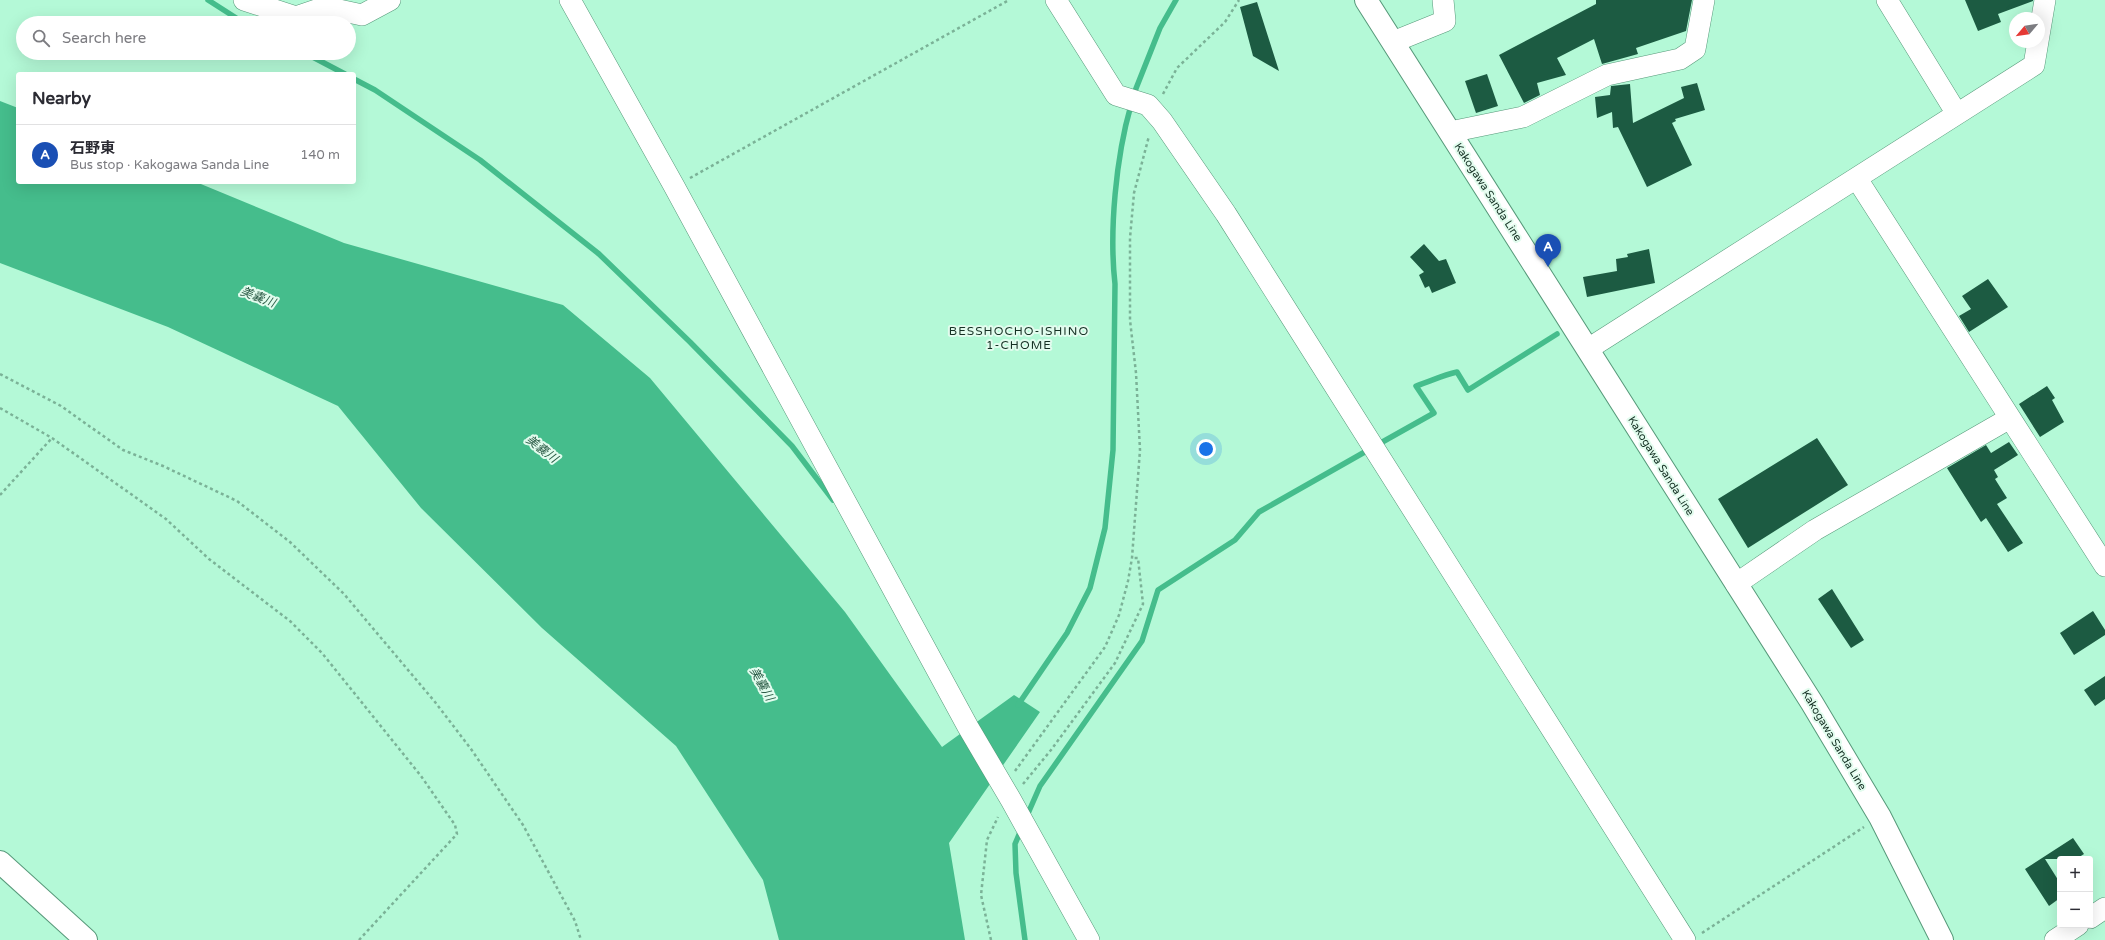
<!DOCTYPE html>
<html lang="en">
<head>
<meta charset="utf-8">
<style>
  :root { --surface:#fff; --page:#f2f2f3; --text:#2b2b33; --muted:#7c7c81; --line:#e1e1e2; --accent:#0b8043 }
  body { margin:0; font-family:"Varela Round","Noto Sans JP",sans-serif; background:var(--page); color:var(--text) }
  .controls { position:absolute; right:12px; bottom:12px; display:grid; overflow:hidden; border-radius:4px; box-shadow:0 4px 16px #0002 }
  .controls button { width:36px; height:36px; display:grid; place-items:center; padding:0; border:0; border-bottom:1px solid var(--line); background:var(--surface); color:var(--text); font:20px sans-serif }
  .compass { position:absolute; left:2009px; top:12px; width:36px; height:36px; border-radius:50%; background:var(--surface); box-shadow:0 4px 16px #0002; rotate:241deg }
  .you { position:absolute; left:1206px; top:449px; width:14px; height:14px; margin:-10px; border:3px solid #fff; border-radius:50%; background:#1a73e8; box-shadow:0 0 0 6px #1a73e833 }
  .badge { display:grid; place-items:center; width:26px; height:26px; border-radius:50%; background:var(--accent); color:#fff; font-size:13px; font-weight:700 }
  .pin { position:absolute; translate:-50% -33px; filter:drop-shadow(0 1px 2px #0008) }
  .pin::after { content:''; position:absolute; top:21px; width:14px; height:12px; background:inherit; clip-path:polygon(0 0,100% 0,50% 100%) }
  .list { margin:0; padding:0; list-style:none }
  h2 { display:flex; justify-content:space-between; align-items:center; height:52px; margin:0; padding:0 16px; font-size:17px }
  h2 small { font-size:13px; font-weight:400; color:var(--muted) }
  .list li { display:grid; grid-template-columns:26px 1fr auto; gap:12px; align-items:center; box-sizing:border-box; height:60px; padding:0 16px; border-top:1px solid var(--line) }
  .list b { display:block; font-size:15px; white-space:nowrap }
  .list p { margin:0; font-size:13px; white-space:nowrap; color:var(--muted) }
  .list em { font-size:13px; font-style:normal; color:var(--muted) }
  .icon { flex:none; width:22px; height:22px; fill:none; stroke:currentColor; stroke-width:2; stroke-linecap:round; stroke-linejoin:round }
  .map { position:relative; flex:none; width:2105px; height:940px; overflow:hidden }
  .search { position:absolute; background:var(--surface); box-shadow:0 4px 16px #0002; left:16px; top:16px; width:340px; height:44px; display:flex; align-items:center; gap:10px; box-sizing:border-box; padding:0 14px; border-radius:22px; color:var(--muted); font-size:15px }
  .panel { position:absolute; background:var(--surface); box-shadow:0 4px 16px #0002; left:16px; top:72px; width:340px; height:112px; border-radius:4px }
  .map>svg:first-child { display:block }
  .water { fill:#45bd8c }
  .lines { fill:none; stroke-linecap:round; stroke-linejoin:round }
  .stream { stroke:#45bd8c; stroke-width:5.5 }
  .building { fill:#1c5b42 }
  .minor-casing { stroke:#57997a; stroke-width:22 }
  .secondary-casing { stroke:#57997a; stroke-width:24 }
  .primary-casing { stroke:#57997a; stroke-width:24 }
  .path { stroke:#7bb297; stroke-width:2.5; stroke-dasharray:3 3; stroke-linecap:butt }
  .minor { stroke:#fff; stroke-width:21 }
  .secondary { stroke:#fff; stroke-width:22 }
  .primary { stroke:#fff; stroke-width:22 }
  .labels { text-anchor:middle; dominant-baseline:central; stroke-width:4; stroke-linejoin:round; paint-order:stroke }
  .street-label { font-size:11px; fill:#153124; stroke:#e2fcee }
  .water-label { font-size:12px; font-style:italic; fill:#2b5b46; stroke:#e2fcee }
  .neighbourhood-label { font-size:12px; letter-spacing:1px; fill:#153124; stroke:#e2fcee }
</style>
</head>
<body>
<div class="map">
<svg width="2105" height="940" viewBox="0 0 2105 940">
  <rect width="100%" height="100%" fill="#b4f9d7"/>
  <path class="water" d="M0,101L18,108V182H196L344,243L563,305L650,378L845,612L942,747L1014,695L1040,712L949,843L965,940H779L763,880L676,746L542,628L421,508L338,406L168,327L0,263Z"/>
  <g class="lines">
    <path class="stream" d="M208,0L244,23
      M305,53L345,74
      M354,79L375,90L480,160L599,254L690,342L792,446L833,500
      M1133,96L1160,28L1176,0
      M1377,445L1434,413L1416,386C1431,381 1443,375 1457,372L1468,390L1557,334
      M1018,705L1067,633L1090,588L1105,528L1113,450L1115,284C1109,231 1116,157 1131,105
      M1026,818L1040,786L1142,641L1158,590L1235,540L1259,512L1370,449
      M1021,830L1015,844L1016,873L1025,940"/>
  </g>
  <path class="building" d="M1596,0H1692L1686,31L1636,48L1638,54L1602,64L1594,39L1557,58L1566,75L1537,83L1540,95L1524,103L1499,55L1596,4Z
    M1965,0H2033V1L1998,14L2001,22L1978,31Z
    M1257,2L1279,71L1253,56L1240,7Z
    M1487,74L1498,106L1476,113L1465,81Z
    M1697,83L1705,110L1675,119L1676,121L1672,123L1692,165L1647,187L1618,127L1613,128L1612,112L1597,118L1595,97L1610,95L1611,86L1630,84L1633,123L1684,98L1681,87Z
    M1424,244L1439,261L1446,259L1456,283L1432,293L1429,286L1425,288L1419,275L1424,272L1410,257Z
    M1649,249L1655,283L1587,297L1583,277L1617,271L1616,259L1628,257L1627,254Z
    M1988,279L2008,307L1969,332L1959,316L1971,309L1962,296Z
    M2047,386L2055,398L2052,400L2064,422L2040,437L2019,404Z
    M1817,438L1848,485L1748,548L1718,499Z
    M2009,442L2018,455L1994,470L1998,477L1995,479L2007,498L1997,504L2023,543L2008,552L1986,518L1981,522L1947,468L1986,445L1991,453Z
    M1832,589L1864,640L1851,648L1818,599Z
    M2093,611L2105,630V635L2074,655L2060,633Z
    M2105,676V699L2095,706L2084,690Z
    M2073,838L2084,854L2076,859H2045L2060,883V898L2049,906L2025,869Z"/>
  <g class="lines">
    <g class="minor-casing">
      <path id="minor" d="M244,0L296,17L325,7L362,15L390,0
        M570,0L674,186L968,727L1011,800L1089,940
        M1056,0L1116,95L1148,105L1162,121L1226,214L1685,940
        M1887,0L1957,114
        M1393,42L1445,21L1443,0
        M1450,132L1523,117L1607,75L1680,59L1695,49L1704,0
        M1857,179L2105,566
        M1588,349L2034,65L2045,0
        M1736,584L1815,530L2010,418
        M2090,918L2105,908
        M2055,940L2078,925"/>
    </g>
    <g class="secondary-casing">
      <path id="secondary" d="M0,862L86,940"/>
    </g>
    <g class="primary-casing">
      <path id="primary" d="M1366,0L1812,703L1880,817L1942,940"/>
    </g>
    <path class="path" d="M1163,94L1177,68L1225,22L1239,0
      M690,178L1009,0
      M0,374L61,406L123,450L163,466L237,501L290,542L344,594L435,702L471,749L523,825L575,921L581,940
      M0,408L52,438L166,519L209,559L290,621L322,653L421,776L455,825L457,834L359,940
      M0,495L52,438
      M1015,771L1105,647L1119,615L1128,581L1132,558L1140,450L1136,373L1130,320V238L1134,193L1149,136
      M1023,784L1051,750L1115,663L1143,604L1138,558H1132
      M1702,933L1864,827
      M991,940L981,895L987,840L998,817"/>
    <use href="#minor" class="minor"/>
    <use href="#secondary" class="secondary"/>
    <use href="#primary" class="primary"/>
  </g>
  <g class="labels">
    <g class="street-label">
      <text transform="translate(1488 192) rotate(57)">Kakogawa Sanda Line</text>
      <text transform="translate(1661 466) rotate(58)">Kakogawa Sanda Line</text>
      <text transform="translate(1834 740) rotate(59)">Kakogawa Sanda Line</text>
    </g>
    <g class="water-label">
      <text transform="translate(258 297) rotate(21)">美嚢川</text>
      <text transform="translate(542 449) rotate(38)">美嚢川</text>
      <text transform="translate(762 684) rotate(61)">美嚢川</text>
    </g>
    <g class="neighbourhood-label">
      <text x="1019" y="331">BESSHOCHO-ISHINO<tspan x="1019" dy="14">1-CHOME</tspan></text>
    </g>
  </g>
</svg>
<div class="controls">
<button>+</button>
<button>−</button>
</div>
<svg class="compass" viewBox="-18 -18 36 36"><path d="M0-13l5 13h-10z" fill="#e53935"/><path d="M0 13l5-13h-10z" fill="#7c7c81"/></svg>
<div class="you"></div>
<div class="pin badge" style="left:1548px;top:267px;background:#1a4fb4">A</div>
<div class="search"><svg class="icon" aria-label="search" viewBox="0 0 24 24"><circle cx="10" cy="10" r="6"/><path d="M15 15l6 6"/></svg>Search here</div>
<section class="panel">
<h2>Nearby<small></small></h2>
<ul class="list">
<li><span class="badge" style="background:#1a4fb4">A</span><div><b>石野東</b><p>Bus stop · Kakogawa Sanda Line</p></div><em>140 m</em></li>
</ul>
</section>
</div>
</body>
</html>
